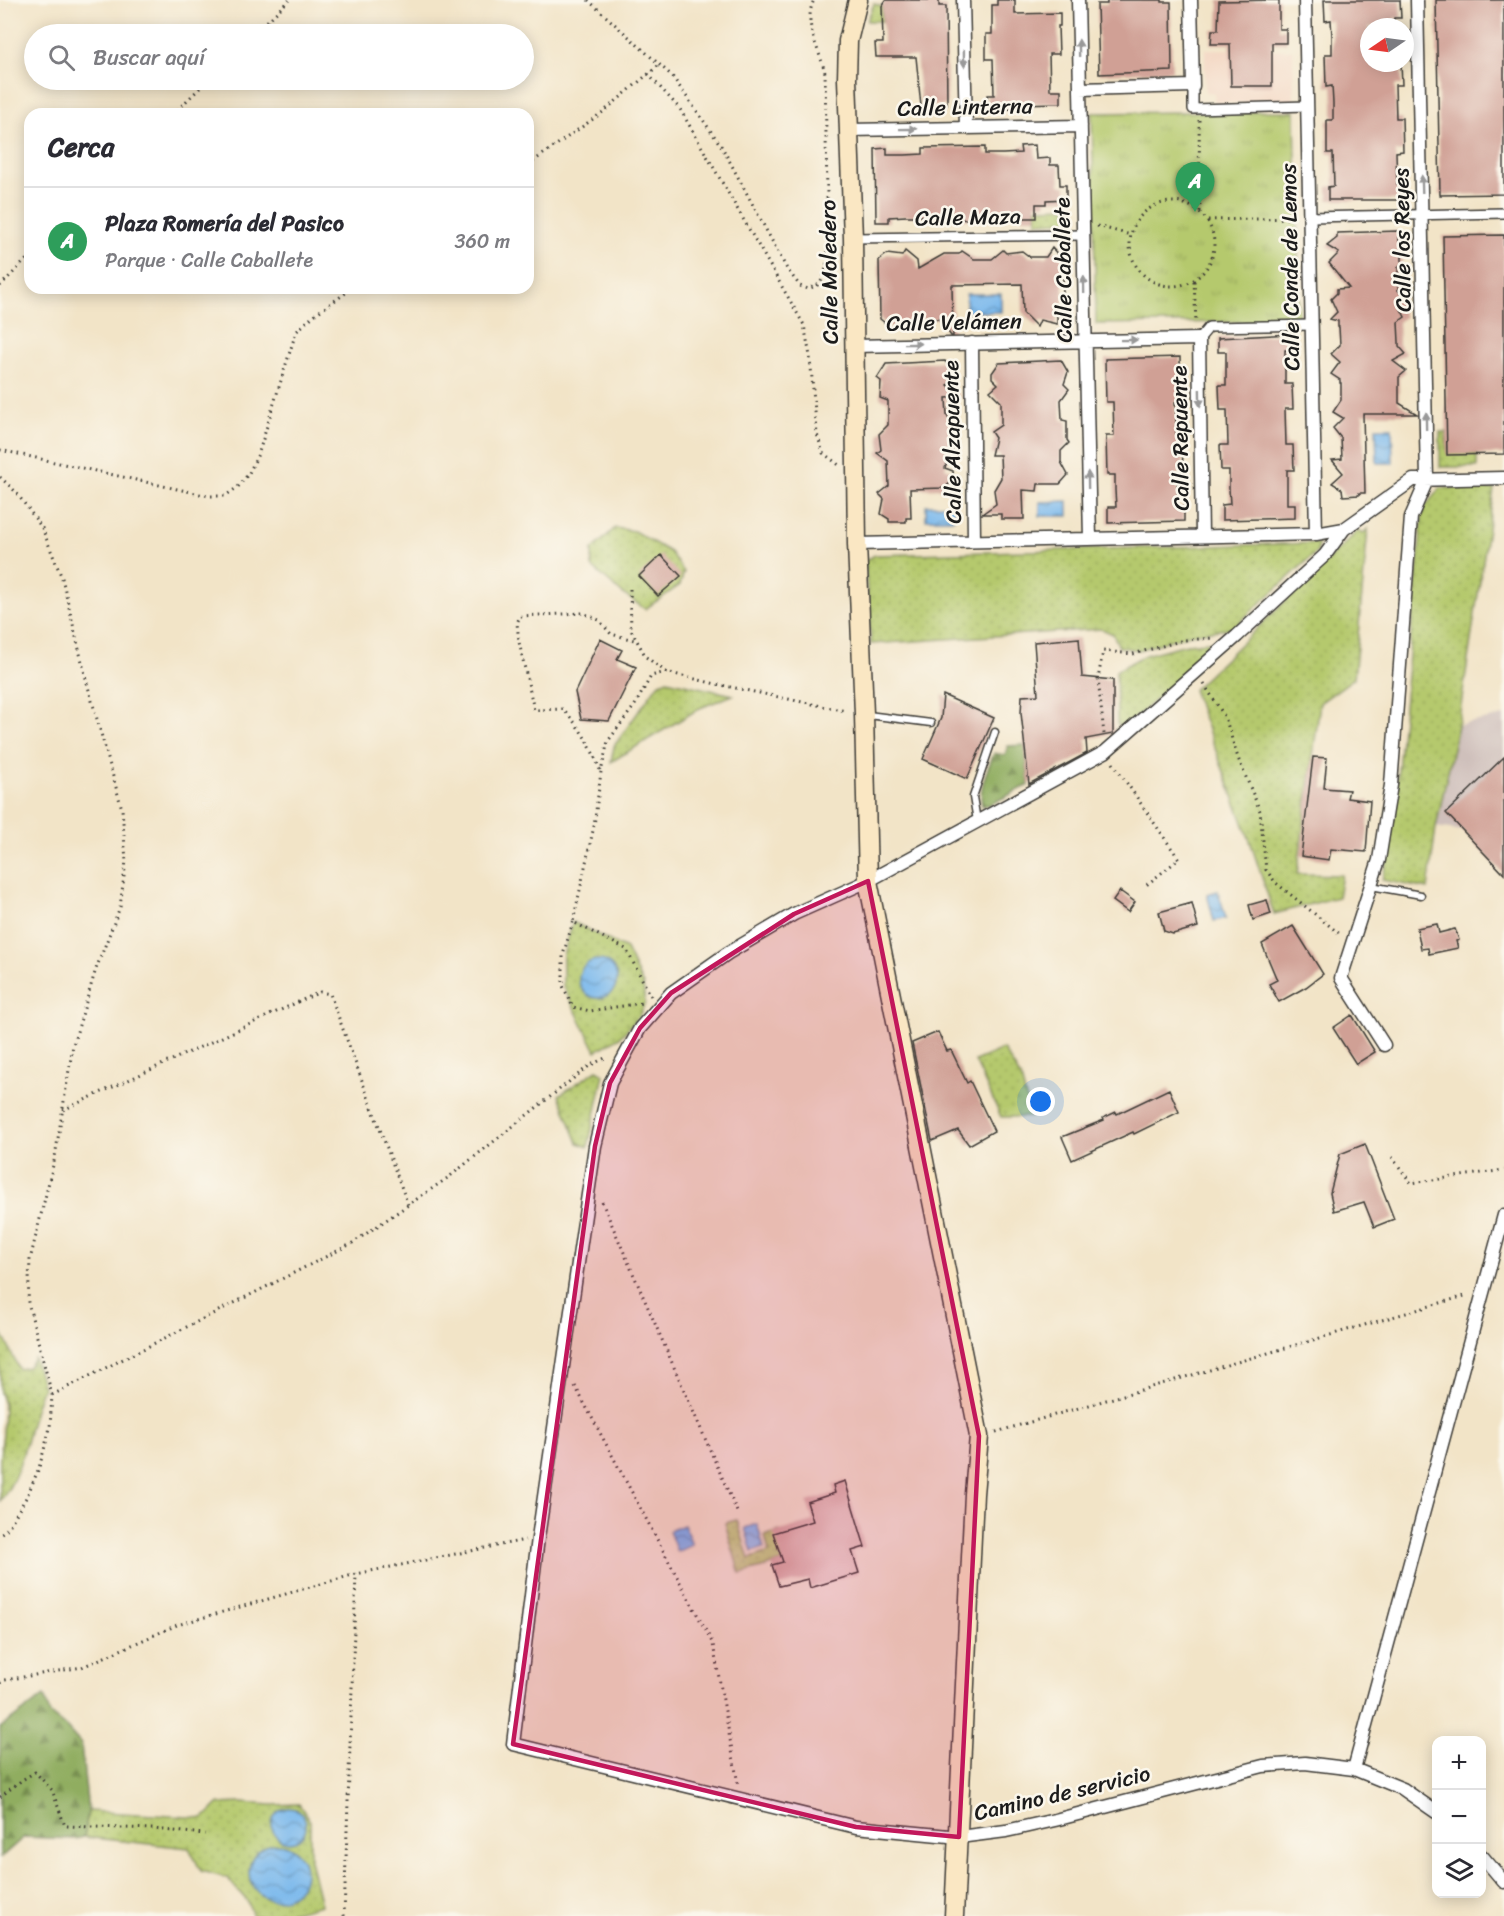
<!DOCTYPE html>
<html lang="es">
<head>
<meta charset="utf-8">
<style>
  :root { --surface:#fff; --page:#f2f2f3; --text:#2b2b33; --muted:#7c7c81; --line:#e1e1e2; --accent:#b45309 }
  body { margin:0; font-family:Sriracha,sans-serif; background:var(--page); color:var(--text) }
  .controls { position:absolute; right:18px; bottom:18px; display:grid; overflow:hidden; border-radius:12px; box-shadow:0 3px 15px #0003 }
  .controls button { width:54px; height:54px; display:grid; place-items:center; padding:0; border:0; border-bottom:2px solid var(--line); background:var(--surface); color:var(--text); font:30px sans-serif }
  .compass { position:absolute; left:1360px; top:18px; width:54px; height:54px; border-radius:50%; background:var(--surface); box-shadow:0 3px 15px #0003; rotate:257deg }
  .you { position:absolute; left:1041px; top:1102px; width:21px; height:21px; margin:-15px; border:4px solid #fff; border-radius:50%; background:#1a73e8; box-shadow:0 0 0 9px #1a73e833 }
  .badge { display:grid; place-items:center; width:39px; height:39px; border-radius:50%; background:var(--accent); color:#fff; font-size:20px; font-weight:700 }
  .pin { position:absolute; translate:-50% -50px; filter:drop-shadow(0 2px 3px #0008) }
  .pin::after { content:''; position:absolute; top:32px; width:21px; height:18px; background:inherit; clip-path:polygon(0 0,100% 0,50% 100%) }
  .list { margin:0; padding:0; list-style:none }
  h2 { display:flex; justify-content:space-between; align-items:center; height:78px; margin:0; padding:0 24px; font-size:26px }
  h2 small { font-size:20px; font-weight:400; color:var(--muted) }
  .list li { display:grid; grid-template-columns:39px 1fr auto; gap:18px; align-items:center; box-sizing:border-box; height:108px; padding:0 24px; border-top:2px solid var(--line) }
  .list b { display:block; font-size:22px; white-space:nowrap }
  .list p { margin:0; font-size:20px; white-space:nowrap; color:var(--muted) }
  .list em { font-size:20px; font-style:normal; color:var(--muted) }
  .icon { flex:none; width:33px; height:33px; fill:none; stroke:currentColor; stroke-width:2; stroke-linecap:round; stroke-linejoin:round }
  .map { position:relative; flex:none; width:1504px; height:1916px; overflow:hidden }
  .search { position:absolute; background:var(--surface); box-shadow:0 3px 15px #0003; left:24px; top:24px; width:510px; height:66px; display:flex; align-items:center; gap:15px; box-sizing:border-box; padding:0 21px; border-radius:33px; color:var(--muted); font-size:22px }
  .panel { position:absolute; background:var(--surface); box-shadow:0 3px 15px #0003; left:24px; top:108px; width:510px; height:186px; border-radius:18px }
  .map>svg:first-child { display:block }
  .built { fill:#f3d4bf }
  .industrial { fill:#cfc0bb }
  .grass { fill:url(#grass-dots); stroke:#687244; stroke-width:1.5 }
  .forest { fill:url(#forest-firs); stroke:#56643e; stroke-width:1.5 }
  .park { fill:url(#park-tufts); stroke:#687244; stroke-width:1.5 }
  .water { fill:url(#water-waves); stroke:#4a6a84; stroke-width:1.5 }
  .building { fill:#d0a095 }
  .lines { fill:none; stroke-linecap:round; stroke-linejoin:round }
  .service-casing { stroke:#3c3a36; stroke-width:9 }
  .pedestrian-casing { stroke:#3c3a36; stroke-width:12 }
  .minor-casing { stroke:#3c3a36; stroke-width:15 }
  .secondary-casing { stroke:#3c3a36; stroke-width:21 }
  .path { stroke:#3c3a36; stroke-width:3; stroke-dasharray:1.5 4.5; stroke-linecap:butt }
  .service { stroke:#fff; stroke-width:6 }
  .pedestrian { stroke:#fff; stroke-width:9 }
  .minor { stroke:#fff; stroke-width:12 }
  .secondary { stroke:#fae7c3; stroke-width:18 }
  .oneway { fill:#999 }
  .marked { fill:#c2185b; fill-opacity:0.2; stroke:#c2185b; stroke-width:4.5; stroke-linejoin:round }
  .labels { text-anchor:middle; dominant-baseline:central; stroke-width:5; stroke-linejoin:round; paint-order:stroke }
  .street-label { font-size:22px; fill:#1c1c1c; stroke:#fbf7ec }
</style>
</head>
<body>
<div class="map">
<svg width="1504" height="1916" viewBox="0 0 1504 1916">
  <defs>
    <pattern id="grass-dots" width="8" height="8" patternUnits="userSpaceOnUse" patternTransform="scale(1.5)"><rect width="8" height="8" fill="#b5c96d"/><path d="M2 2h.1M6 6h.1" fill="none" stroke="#9bac5e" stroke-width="1.8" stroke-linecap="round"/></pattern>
    <pattern id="forest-firs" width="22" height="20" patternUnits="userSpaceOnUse" patternTransform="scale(1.5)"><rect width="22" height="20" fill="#90ad60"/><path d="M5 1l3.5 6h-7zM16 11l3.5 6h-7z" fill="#758c4e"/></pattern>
    <pattern id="park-tufts" width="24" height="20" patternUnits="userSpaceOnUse" patternTransform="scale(1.5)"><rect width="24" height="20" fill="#b5c96d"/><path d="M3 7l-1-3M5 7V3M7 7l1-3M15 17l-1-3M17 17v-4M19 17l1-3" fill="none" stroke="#9bac5e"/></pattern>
    <pattern id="water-waves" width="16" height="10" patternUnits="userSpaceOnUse" patternTransform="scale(1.5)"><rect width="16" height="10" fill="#78b7ec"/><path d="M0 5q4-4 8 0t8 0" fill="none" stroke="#6294be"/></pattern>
  </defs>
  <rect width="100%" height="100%" fill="#fbf7ec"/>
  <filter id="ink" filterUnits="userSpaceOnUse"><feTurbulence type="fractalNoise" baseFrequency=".0167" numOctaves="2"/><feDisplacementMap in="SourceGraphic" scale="12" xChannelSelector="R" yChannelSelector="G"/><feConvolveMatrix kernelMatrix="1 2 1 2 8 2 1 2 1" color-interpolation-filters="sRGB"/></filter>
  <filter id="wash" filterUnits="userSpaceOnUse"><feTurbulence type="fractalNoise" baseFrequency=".008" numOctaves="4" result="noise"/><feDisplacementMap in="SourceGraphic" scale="24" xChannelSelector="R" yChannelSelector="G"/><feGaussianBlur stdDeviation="1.35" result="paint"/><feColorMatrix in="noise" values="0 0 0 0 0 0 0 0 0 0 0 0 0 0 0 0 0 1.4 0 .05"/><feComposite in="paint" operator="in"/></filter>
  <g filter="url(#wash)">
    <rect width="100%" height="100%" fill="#f2e4c7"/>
    <path class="built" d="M1205,49L1293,50L1294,102L1215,103L1214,93L1205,92Z"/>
    <path class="industrial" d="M1504,716V874L1463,831L1436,827L1458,725Z"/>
    <path class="grass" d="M874,4L882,6V21H867Z
      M1068,207L1069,221L1037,222L1036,208Z
      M1440,432H1446L1447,454H1477V467H1440Z
      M1440,488L1494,489L1458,725L1436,827L1428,889L1382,880L1387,862L1396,791L1423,509Z
      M615,528L634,531L670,552L684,572L680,585L645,609L623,594L592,567V550Z
      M1368,529L1354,678L1320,703L1297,874L1342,875L1338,897L1274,914L1250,841L1193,690L1359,530L1363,533Z
      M1318,543V551L1233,628L1190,634L1139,650L1119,647L1113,634L1102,629L871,644L865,561L875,555Z
      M1209,642L1211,651L1122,729L1117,724L1116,671L1145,655L1187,644Z
      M667,680L733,695L700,708L611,762L614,746L658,684Z
      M573,922L626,949L643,985L645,1003L639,1016L620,1037L596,1051L563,986V955Z
      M1003,1049L1021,1078L1031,1117H1001L975,1061Z
      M597,1070L604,1074L588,1147L578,1143L559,1095Z
      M0,1329L19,1369L28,1367L34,1358L43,1387C27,1424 26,1469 0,1501V1456L3,1435L4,1404L0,1392Z
      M737,1520L749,1559L769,1552L765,1536L779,1531L786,1553L780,1555L783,1562L740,1574L725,1523Z
      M241,1803L272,1805L299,1804L310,1821V1860L321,1905L280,1916H253L247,1901L227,1878L201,1871L189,1848L84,1837L88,1811L204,1818L218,1804Z"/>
    <path class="forest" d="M1025,745L1029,785L989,805L982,806C978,788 988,769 994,753L1005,755L1008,746Z
      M44,1696L50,1714L67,1728L81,1744L88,1811L84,1837L76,1839L24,1837L0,1858V1728Z"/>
    <path class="park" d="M1295,111L1299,321L1096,324L1092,113Z"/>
    <path class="water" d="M966,294H1001V312H966Z
      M1376,428H1392L1393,463H1377Z
      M1068,501V516H1040V502Z
      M926,505H954V519H926Z
      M1218,891L1226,918L1214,921L1207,894Z
      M579 979a19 19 0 1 1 38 0a19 19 0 1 1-38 0Z
      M757,1524L764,1548L752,1552L745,1528Z
      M684,1525L692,1545L677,1552L669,1531Z
      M272 1825a17 17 0 1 1 34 0a17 17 0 1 1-34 0Z
      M249 1872a28 28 0 1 1 56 0a28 28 0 1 1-56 0Z"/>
    <g id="blocks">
      <path class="building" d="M886,0H939V6H946L947,105L921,106L916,57H876L875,43H883L882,6Z
        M997,0H1015V14L1060,13V26H1058L1059,54H1049L1050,90H1061V103L1017,104V109L987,110V95H994L993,59H986V34H992V5H997Z
        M1107,0H1162V2H1171L1172,71L1099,74L1097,4H1107Z
        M1279,0V29H1286V43H1272V86H1231L1230,44H1211L1212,30H1218L1219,1Z
        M1324,0H1400L1401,18H1394V27H1369V63H1401L1402,85H1395L1396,118H1402L1403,151L1396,152L1397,185H1403L1404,200H1328V187L1334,186L1333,153H1327V120H1333V103L1332,86L1326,87L1325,54H1332V36L1331,20L1325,21Z
        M1436,0H1504V194L1440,195Z
        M1035,145L1036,159L1050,158V165H1059L1060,185H1066V199L1046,200V204H1036V218H1022V214H1004L987,215V219L925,220V216H906L889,217V222H876L875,149L887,148V155H905L923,154V148L985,147V154H1003L1021,153L1020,146Z
        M1399,231V241L1402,243V263L1398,267V290L1404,297L1400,307L1405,317L1398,322L1399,342V346L1406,354L1393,361L1406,371L1399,377V403L1417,414H1363L1365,493H1359V495L1343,496L1342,489L1332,483L1343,473L1332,460L1342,459L1341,438L1333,428L1343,418L1333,412L1341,400V383H1340V380L1331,374L1340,362L1331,354L1340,345L1339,327H1338V321L1330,319L1337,312L1331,299L1337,293V289L1349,288L1329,263L1339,253L1327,246L1337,238V233Z
        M1504,235V454L1447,455L1443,236Z
        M1052,248L1061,258H1066V273H1063V315H1057V324L1040,320L1037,327L1023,313L1022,284L952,285L953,336H951L939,319H919L910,327H890L880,319L879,260L887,254L902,256L905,251L917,261L918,269L944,254H959L962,251L974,259H992L1003,250L1006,253L1022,251L1030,257H1046Z
        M1292,334L1293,350H1285V384H1292L1293,409H1285L1286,445H1293L1294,470H1287V504H1295V518L1222,520V505L1230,504L1229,488V470H1221L1220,445H1228L1227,410H1220L1219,385H1226V352H1218V338Z
        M1180,357L1181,402H1175L1176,419V435H1182L1183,472L1177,473L1178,507H1184V521L1108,523V507H1116L1115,490V475H1107L1106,436H1114L1113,402H1106L1105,359Z
        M1061,360L1068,372L1064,384L1069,389L1061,400L1062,420L1067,421V440L1069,443L1061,451V462L1068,475L1060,484H1038L1037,491L1023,490L1024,519H1001V514H982L996,504L994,490L1001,478L1000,455H991L995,438L991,432L1001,425V402L990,391L998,384L992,378V373L999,363Z
        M945,361L953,373L954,378L948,385L961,397L946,398L947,416L954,427L952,441L955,444L945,468L953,471L954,480L944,488L910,489L911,518H906V522H889V519L881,514L884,499L879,494L889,486L888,461L877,453L881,450L879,434L888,425V401L880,398L881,381L877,378L886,364Z
        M661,555L681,576L658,596L639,576Z
        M1079,638L1082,677L1113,680V734L1086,739L1087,753L1029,784L1021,713L1022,696L1038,695L1034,642Z
        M600,639L622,650L617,659L636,667L609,721L581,719L575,692Z
        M943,695L994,718L967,779L923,759L941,718Z
        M1313,757L1327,758L1324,788L1349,790L1347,798L1370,801L1366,852L1331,849L1329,860L1301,856Z
        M1504,757V874L1446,813Z
        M1120,891L1135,902L1128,912L1113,901Z
        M1267,900L1271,914L1253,920L1249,905Z
        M1192,903L1198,927L1173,934L1164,931L1159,912Z
        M1437,924L1439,933L1455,929L1459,940L1456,941L1458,948L1429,954L1428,948L1421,949L1417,928Z
        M1293,926L1323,974L1306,987L1279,1002L1269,984L1277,980L1262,944Z
        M1352,1015L1375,1052L1356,1064L1333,1028Z
        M938,1032L947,1051L951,1050L967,1083L970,1081L994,1131L969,1145L958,1130L932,1141L912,1043Z
        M1169,1089L1179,1112L1134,1134L1133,1132L1072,1160L1062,1137L1104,1120L1103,1118L1116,1112L1117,1114Z
        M1365,1144L1394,1219L1374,1227L1364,1202L1334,1211L1330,1193L1340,1154Z
        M845,1481L865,1547L852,1551L859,1573L810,1588L808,1579L779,1586L772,1565L783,1562L773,1533L813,1521L807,1502L835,1493L833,1485Z"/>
    </g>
  </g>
  <g filter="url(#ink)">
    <use href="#blocks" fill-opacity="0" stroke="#3c3a36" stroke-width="1.5"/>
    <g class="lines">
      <g class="service-casing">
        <path id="service" d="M868,715L931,723
          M977,821L973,797L995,732
          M1371,886L1421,895"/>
      </g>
      <g class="pedestrian-casing">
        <path id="pedestrian" d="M1193,86V109L1307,106
          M1310,217L1504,213
          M853,238L1083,235
          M1199,339L1209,327L1312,325"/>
      </g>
      <g class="minor-casing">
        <path id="minor" d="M963,0L966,128
          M1078,0L1090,539
          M1305,0L1316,534
          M1080,89L1193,86L1191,0
          M849,130L1081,126
          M972,343L974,541
          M854,346L1199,339L1202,536
          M1344,529L1325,555L1237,636L1105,752L868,881L794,914L728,953L671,993L640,1028L610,1083L595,1146L538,1538L513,1744L856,1827L959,1837L1006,1831L1055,1820L1263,1766L1305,1763L1354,1769L1403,1789L1436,1812
          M857,544L1316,534L1344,529L1413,480L1504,478
          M1384,1045L1341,978L1379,860L1391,785L1411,517L1427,480L1417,0
          M1354,1769L1504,1215
          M1482,1856L1504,1882"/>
      </g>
      <g class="secondary-casing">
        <path id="secondary" d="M858,0L848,41L847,79L853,238L857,544L864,714L868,881L979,1436L974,1494L954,1916"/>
      </g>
      <path class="path" d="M588,0L672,76L722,147L787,269L800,286L808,289L820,284L825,272L828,256L825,73C820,49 802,24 814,0
        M254,34L289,0
        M648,74L680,109L804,325L810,356L817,434L823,453L839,465
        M173,114L208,80
        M1199,120L1200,212
        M528,165L603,112L659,65
        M1130 244a42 42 0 1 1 84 0a42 42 0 1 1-84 0Z
        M1208,220L1298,218
        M1097,226L1131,235
        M1194,281L1196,322
        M0,286L30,256
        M0,450L209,496H225L238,487L249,473L259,452L296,332L314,315L353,288
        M0,477L16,492L42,528L62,578L87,683L122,809L126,861L120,907L96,969L73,1045L55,1157L30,1260L28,1302L52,1395L50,1428L39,1468L27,1496L8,1528L0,1534
        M630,589L631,630L646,657L666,672
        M1204,684L1225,717L1238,758L1260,811L1266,870L1276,883L1341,935
        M1104,734L1098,679L1103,651L1133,654L1184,640L1214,638
        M1113,763L1179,859L1145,886
        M600,770C590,744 582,730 563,709L534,710L519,642L517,623L520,616L583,613L599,620L611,634L638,641
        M573,922L563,955V986L573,1007L590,1011L642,1003
        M651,996L626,949L573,922L594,826L601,772L608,741L635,705L651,676L666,672L716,684L846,711
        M63,1110L320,992L330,994L408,1205
        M1392,1157L1411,1183L1504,1170
        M602,1202L738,1514
        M575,1386L713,1644L738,1784
        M52,1395L351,1244L449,1177L589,1066L607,1057
        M996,1432L1468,1295
        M0,1683L5,1680L82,1667L177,1625L356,1574L525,1540
        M0,1797L22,1780L35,1772L52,1790L65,1826L153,1829L205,1834
        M344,1916L356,1574"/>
      <use href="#service" class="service"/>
      <use href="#pedestrian" class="pedestrian"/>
      <use href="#minor" class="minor"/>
      <use href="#secondary" class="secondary"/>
    </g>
    <defs><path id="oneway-solid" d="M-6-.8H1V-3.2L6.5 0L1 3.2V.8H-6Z" transform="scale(1.5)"/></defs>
    <g class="oneway">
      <use href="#oneway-solid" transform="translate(1079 48) rotate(-91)"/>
      <use href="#oneway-solid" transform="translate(964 58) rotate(89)"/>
      <use href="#oneway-solid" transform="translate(908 129) rotate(-1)"/>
      <use href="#oneway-solid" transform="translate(1422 184) rotate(-92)"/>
      <use href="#oneway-solid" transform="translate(1084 285) rotate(-91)"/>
      <use href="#oneway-solid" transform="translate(1129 340) rotate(-1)"/>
      <use href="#oneway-solid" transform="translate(913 344) rotate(-1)"/>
      <use href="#oneway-solid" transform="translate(1200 398) rotate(89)"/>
      <use href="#oneway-solid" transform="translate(1426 421) rotate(-91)"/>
      <use href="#oneway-solid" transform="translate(1088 480) rotate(-91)"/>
    </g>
  </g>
  <path class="marked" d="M868,881L979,1436L959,1837L856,1827L513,1744L595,1146L610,1083L640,1028L671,993L794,914Z"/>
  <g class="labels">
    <g class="street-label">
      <text transform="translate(965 107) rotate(-1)">Calle Linterna</text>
      <text transform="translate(968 217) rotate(-1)">Calle Maza</text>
      <text transform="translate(1402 240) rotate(-91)">Calle los Reyes</text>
      <text transform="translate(1290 267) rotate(-91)">Calle Conde de Lemos</text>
      <text transform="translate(1063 270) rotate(-91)">Calle Caballete</text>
      <text transform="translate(829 272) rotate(-91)">Calle Moledero</text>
      <text transform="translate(954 322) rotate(-1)">Calle Velámen</text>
      <text transform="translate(1180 438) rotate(-91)">Calle Repuente</text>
      <text transform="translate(952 442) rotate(-91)">Calle Alzapuente</text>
      <text transform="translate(1062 1793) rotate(-13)">Camino de servicio</text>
    </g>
  </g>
</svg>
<div class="controls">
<button>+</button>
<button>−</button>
<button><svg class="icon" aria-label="layers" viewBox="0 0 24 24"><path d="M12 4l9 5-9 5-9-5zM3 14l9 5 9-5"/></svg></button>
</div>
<svg class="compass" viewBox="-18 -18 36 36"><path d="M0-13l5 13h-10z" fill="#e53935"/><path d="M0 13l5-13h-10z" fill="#7c7c81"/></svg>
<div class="you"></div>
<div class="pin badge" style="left:1195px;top:212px;background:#2e9e5b">A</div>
<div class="search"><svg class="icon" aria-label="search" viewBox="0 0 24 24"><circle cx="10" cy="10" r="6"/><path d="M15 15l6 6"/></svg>Buscar aquí</div>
<section class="panel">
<h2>Cerca<small></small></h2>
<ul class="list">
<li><span class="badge" style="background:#2e9e5b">A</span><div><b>Plaza Romería del Pasico</b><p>Parque · Calle Caballete</p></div><em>360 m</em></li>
</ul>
</section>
</div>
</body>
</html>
